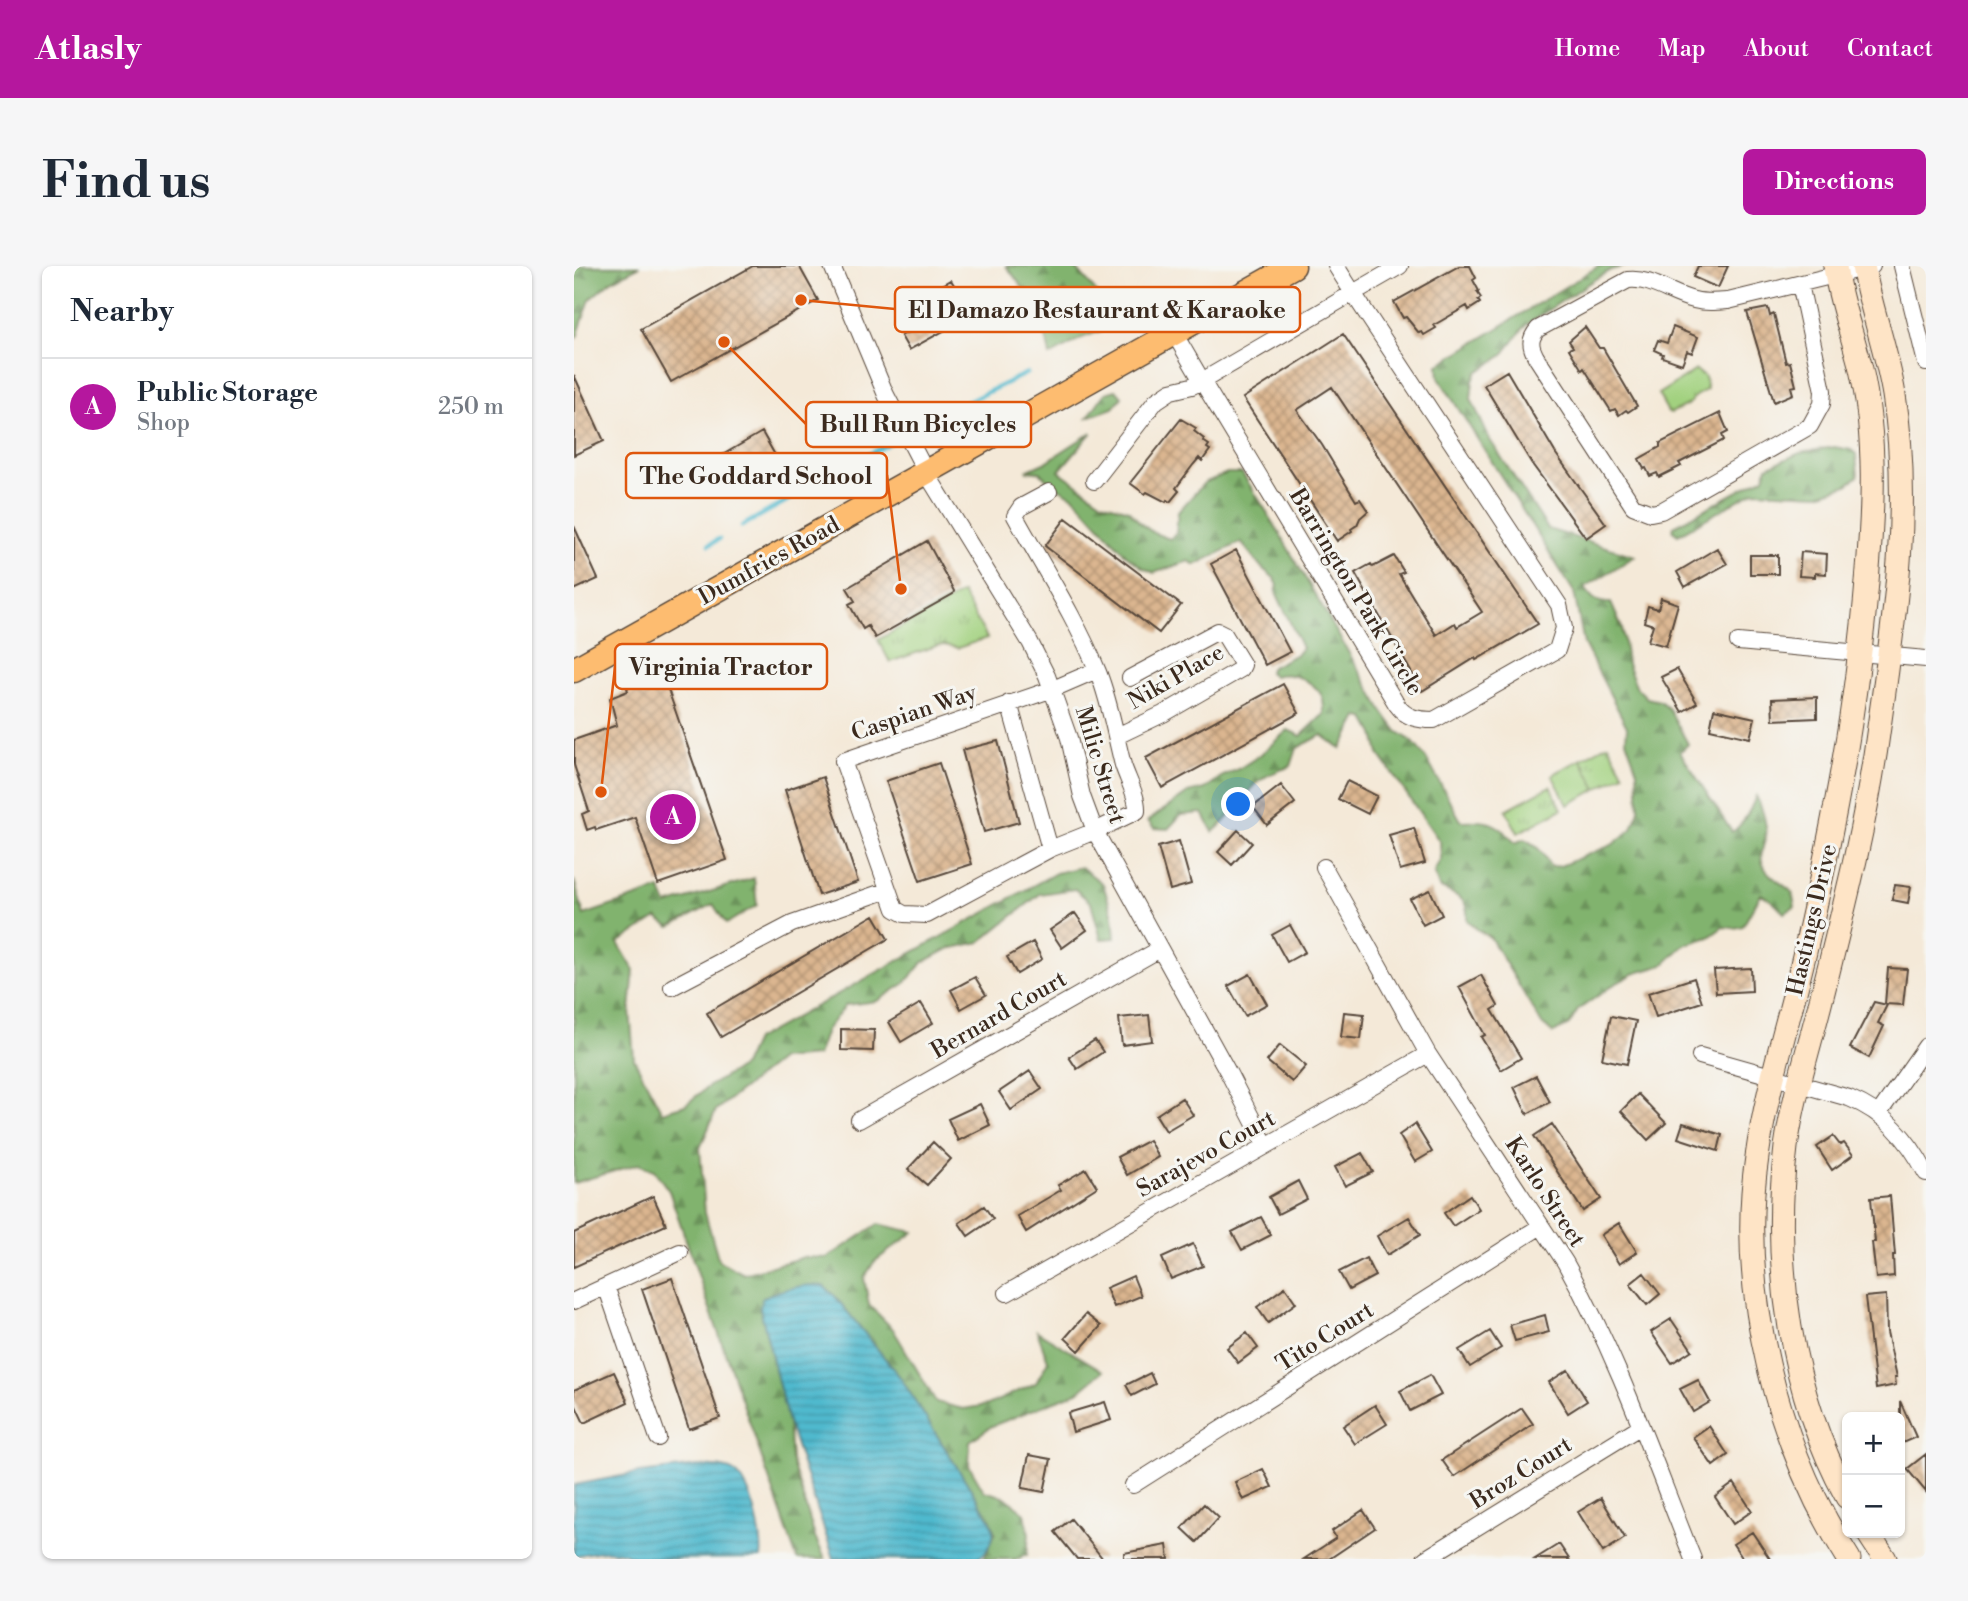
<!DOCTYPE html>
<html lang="en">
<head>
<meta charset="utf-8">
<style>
  :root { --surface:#fff; --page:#f6f6f7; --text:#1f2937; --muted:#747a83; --line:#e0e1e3; --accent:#b5179e }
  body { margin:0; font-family:"Libre Bodoni",serif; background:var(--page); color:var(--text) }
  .controls { position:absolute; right:21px; bottom:21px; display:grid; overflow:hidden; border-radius:10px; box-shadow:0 2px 5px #0004 }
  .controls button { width:63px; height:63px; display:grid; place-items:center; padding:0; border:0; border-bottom:2px solid var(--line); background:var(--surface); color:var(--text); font:35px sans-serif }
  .you { position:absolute; left:665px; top:539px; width:24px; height:24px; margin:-18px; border:5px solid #fff; border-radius:50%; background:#1a73e8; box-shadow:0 0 0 10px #1a73e833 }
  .badge { display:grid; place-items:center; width:46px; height:46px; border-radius:50%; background:var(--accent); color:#fff; font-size:23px; font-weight:700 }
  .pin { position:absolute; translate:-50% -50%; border:4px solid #fff; box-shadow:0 2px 7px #0006 }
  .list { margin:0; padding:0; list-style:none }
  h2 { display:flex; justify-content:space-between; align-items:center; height:91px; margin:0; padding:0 28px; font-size:30px }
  h2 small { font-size:23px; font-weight:400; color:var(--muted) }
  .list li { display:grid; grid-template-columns:46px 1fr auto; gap:21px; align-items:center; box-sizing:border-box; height:98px; padding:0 28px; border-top:2px solid var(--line) }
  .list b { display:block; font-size:26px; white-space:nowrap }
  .list p { margin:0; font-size:23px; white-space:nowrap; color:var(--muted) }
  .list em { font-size:23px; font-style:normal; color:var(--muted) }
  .map { position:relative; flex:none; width:1352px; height:1293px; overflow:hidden; border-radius:10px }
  header { display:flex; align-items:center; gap:42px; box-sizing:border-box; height:98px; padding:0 35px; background:var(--accent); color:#fff }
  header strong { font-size:33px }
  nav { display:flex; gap:38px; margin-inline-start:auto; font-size:24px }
  .intro { display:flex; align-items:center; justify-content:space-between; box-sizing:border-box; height:168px; padding:0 42px }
  h1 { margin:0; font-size:49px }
  .button { padding:18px 32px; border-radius:10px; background:var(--accent); color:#fff; font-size:24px; font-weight:700 }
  main { display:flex; gap:42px; padding:0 42px }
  aside { flex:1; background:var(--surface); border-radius:10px; box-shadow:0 2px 5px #0004 }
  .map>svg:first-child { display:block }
  .grass { fill:#a2d17f; stroke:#6e7e4e; stroke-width:2 }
  .forest { fill:url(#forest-firs); stroke:#5e6e46; stroke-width:2 }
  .park { fill:url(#park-tufts); stroke:#6e7e4e; stroke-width:2 }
  .water { fill:url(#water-rules); stroke:#467276; stroke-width:2 }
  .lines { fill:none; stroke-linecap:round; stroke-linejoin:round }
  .stream { stroke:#50b9ce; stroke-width:4.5 }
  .building { fill:url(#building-cross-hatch) }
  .street-casing { stroke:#57473a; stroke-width:18 }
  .secondary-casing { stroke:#57473a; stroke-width:25 }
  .primary-casing { stroke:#57473a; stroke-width:27 }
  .street { stroke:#fff; stroke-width:16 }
  .secondary { stroke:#fee4c6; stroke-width:23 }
  .primary { stroke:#fdbc70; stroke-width:24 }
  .labels { text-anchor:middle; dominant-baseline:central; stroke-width:6; stroke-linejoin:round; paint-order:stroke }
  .street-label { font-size:23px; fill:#3b2a1e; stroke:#f6f6f2 }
  .leader { fill:none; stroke:#df570d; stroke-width:2.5 }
  .callout-dot { fill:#df570d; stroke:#f6f6f2; stroke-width:2.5 }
  .callout { fill:#f6f6f2; stroke:#df570d; stroke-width:2.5 }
  .callout-label { font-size:24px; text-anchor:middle; font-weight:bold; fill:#3b2a1e }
</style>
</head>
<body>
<header>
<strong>Atlasly</strong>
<nav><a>Home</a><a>Map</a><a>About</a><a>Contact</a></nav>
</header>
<div class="intro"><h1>Find us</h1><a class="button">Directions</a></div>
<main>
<aside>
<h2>Nearby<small></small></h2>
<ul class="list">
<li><span class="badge">A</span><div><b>Public Storage</b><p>Shop</p></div><em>250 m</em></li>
</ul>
</aside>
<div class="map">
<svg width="1352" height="1293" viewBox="0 0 1352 1293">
  <defs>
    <pattern id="forest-firs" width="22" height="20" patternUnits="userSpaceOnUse" patternTransform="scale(1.75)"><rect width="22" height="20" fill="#81b36e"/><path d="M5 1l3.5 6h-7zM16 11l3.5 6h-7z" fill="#6b925a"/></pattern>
    <pattern id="park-tufts" width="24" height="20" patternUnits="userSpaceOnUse" patternTransform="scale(1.75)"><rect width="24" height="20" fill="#a2d17f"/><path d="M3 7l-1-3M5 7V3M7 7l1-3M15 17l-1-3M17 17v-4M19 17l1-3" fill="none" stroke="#85aa67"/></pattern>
    <pattern id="water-rules" width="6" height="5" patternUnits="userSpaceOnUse" patternTransform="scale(1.75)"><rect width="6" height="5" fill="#50b9ce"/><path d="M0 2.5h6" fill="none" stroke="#4497a7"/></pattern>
    <pattern id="building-cross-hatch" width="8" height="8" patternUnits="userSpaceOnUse" patternTransform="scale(1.75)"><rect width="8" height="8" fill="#dbb690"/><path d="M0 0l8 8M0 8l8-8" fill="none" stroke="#b39475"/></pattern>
  </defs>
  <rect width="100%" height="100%" fill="#f6f6f2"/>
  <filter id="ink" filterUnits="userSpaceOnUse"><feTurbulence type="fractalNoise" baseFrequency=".0143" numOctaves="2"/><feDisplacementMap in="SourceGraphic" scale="14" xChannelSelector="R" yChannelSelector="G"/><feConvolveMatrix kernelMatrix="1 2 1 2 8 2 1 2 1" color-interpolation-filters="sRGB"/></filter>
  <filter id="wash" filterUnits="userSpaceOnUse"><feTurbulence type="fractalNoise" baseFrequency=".00686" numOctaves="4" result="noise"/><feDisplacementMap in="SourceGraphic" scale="28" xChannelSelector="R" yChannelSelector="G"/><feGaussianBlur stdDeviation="1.57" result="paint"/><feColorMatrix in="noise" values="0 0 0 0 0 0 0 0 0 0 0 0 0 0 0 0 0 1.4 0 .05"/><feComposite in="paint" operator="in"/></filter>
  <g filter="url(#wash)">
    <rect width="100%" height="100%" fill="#f4e9d8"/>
    <path class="grass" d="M1007,493L1023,523L994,539L978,509Z"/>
    <path class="forest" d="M0,0H66L37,15L16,33L3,71L0,73Z
      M432,0H500L545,52L537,61L508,72L476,90C469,50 457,31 432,0Z
      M1025,0H1051L1037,4L1018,15L952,59L928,90L903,106L899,115L897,133L916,174L974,263L1061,290L1011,321C1017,333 1023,337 1037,337L1048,362L1053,398L1063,422L1073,432L1086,435L1095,443L1114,478L1106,486L1158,566C1170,558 1177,543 1182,530C1187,540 1191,551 1192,562C1193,580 1181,587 1192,604C1199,613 1209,618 1218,626L1221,641L1210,647L1197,634L1187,628L1169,660L1161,662L1149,661L1135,671L1110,679L1089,699L1059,708L1039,719L1004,744L995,759L979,767L968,758L916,671L905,665L893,654C895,631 883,630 865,621L860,605L867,593L866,576L805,488L800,468L791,452L784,451L767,483L748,469L723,482L717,500C708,504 695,507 687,514C668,529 658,552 639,566L629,547L607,549L594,563L580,562L574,555L614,527L631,523L647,511L666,502L686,489L714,464L727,470L750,448C750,443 750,435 748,430C739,414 717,405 700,410L695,406L696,402L723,388L728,382L702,326L704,319L700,312L688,302L667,276L621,299L615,295L580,307L569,302L552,289L500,231L477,218L466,206L452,205L472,196L518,166L485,205L528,236L555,244L566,257L580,267L596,273L602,267L604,246L630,217L653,207H668L696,251L809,446L823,465L839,476L852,492L887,555C914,554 923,555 941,577L950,573C964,580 970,587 976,601L986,600L1038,579L1058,563L1065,544L1063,505L1052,474L1053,461L1010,378L1000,326L865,112L864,99Z
      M542,124L548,131L539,142L514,151L531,127Z
      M1260,181L1277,184L1282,188L1284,210L1273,219L1245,228L1180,225L1104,269L1099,265L1100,260L1190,211L1193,201L1226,187Z
      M507,601L529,618L539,650L541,672L527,673L517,637L501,623L466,628L406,676L374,683L348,697L331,717L303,735L272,739L252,764L243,790L207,793L142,844L126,882L131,947L145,995L170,1008L230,991L253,992L304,958L340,966L300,996L290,1012L295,1039L319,1063L362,1136L389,1143L414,1139L462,1117L474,1095L463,1065L529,1105L504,1126L418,1160L396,1175L395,1199L410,1225L431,1231L451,1247L455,1268L453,1289L441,1293H410L421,1267L417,1255L326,1111L260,1029L249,1020L186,1042L214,1156L217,1193L241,1271L251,1293H223L95,925L80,904L64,898L0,917V614L10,649L86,623L93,639L180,612L183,639L152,658L139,638L96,661L83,652L44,677L60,704L56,744L60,793L88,846L111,839L135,820L169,800L181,774L482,607Z"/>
    <path class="park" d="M1122,104L1131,111L1133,123L1119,132L1115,138L1097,147L1094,146L1084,128Z
      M388,327L413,372L384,382L370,379L362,380L316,396L304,374Z
      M1034,478L1050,508L1023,523L1007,493Z
      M976,520L988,543L944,567L932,544Z"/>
    <path class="water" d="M236,1019L249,1020L260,1029L326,1111L417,1255C423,1272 417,1282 404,1293H260L214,1156L186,1042L188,1032C203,1024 219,1021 236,1019Z
      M123,1200C134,1201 151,1200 160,1206C178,1217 190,1273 187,1292L62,1293C41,1280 22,1286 0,1290V1219L58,1208Z"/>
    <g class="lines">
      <path class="stream" d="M358,153L453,107
        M168,260L319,175
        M135,279L145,273"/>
    </g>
    <g id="blocks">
      <path class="building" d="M179,0H225L244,34L97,116L67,63Z
        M885,0H896L902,12L899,14L905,25L903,26L907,32L904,34L906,37L895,44L893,40L867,55L860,59L862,62L850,69L848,66L845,67L832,51L829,52L820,36Z
        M1124,0H1154L1144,22L1119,11Z
        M377,14L400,52L377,64L373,63L335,84L327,70L360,51L354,39L358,37L353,28Z
        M1194,42L1196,50L1200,48L1212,97L1216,96L1222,120L1217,121L1219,128L1200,136L1173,46Z
        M1011,61L1025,82H1029L1063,140L1054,146L1052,144L1045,149L1041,143L1037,145L1010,102L1008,104L995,83L999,81L995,75Z
        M1099,61L1124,71L1118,87L1113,85L1108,98L1088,91L1089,88L1080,84L1084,74L1093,77Z
        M769,68L964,358L902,394L901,392L848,425L781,307L797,298L799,301L820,290L830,306L825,308L862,369L881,357L883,361L908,346L758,121L723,144L748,179L782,235L786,233L794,245L786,252L783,259L777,263L778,265L763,275L669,132Z
        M933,105L982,188L1032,258L1012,272L958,198L910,119Z
        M0,109L30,175L0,189Z
        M1146,147L1154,166L1148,169L1150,174L1105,197L1107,200L1085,211L1083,207L1076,210L1072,202L1070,203L1065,193L1086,181V177Z
        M607,153L622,162L620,165L630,173L629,175L635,179L633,182L636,184L628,195L625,192L619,199L602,222L605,225L596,236L593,234L592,236L573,226L571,228L556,217Z
        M188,166L206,198L169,220L167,218L161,221L149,201L155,197L150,188Z
        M492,252L607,339L585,367L471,280Z
        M0,260L24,313L0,324Z
        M353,275L380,325L379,328L301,372L294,360L289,363L275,338L281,335L273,322Z
        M1143,282L1153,298L1111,321L1103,306Z
        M662,284L716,386L691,399L637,298Z
        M1227,286L1253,288L1252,308L1241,307V311L1225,310Z
        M1176,289H1204V308H1176Z
        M1087,332L1104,338L1092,380L1074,375L1079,359L1070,356L1074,340L1084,343Z
        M1103,403L1123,437L1108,446L1087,411Z
        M89,409L153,594L84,618L61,551L22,564L21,561L13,564L8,548L15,545L0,499V474L43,459L36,432L54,425L53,422Z
        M709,418L725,447L588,522L572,492Z
        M1243,431V452L1199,454L1198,433Z
        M1140,443L1181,452L1176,472L1136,463Z
        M424,475L445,556L410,566L388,484Z
        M365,497L398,598L346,615L312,515Z
        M249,511L284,616L245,629L211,524Z
        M773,515L803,530L794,548L764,533Z
        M707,519L721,537L693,559L679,541Z
        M840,562L851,597L826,604L815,569Z
        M664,564L678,577L658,599L644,586Z
        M605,575L617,618L596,624L584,581Z
        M1321,619L1337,621L1334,637L1318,634Z
        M856,624L868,649L849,659L836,633Z
        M501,647L513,664L488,682L476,664Z
        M300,649L314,673L147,771L133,747Z
        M716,659L731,686L713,696L698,669Z
        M459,676L468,693L443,708L433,691Z
        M1177,702L1178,725L1142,727L1140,704Z
        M1314,702L1333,703L1329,739L1311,738Z
        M676,708L693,738L671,750L654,720Z
        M907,709L924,740L918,744L947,792L927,804L907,771L911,769L885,721Z
        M401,711L412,729L387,743L377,724Z
        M1120,712L1128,736L1082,751L1074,727Z
        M1300,736L1313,739L1304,757L1310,760L1295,792L1276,782Z
        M347,737L359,757L327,776L315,756Z
        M770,746L790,748L787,773L767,771Z
        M575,749L578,775L548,779L545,752Z
        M1037,750L1062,755L1053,798L1028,793Z
        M267,763L300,764L299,785L267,784Z
        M521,774L529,786L503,803L495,791Z
        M706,779L732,800L718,816L693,795Z
        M456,805L468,823L437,844L425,826Z
        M962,810L976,836L953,848L940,821Z
        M1064,828L1092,857L1074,874L1047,845Z
        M608,832L619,849L592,865L582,849Z
        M406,838L416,859L384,875L374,853Z
        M1109,857L1148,869L1144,885L1104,872Z
        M841,858L858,886L841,896L825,869Z
        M978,858L1027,933L1009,945L960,870Z
        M1259,870L1266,879L1270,877L1279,889L1258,904L1243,881Z
        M575,874L584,891L553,909L543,891Z
        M359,876L377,893L353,919L334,903Z
        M788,887L799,906L771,920L761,901Z
        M512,903L523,921L452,966L443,950L487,924L484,919Z
        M724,915L733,933L704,948L695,931Z
        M896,929L905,943L879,960L870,947Z
        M79,930L92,959L0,1001V967Z
        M1316,930L1321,989H1319L1320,1010L1302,1012L1298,976H1301L1297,932Z
        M410,940L419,953L394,970L385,957Z
        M687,951L697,969L668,984L658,966Z
        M835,951L846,969L813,989L803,970Z
        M1045,957L1063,986L1045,998L1027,969Z
        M619,978L629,1000L597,1013L588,992Z
        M792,992L801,1010L775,1024L765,1006Z
        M1070,1007L1086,1028L1073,1039L1056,1018Z
        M559,1010L567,1030L540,1041L532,1022Z
        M98,1012L146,1152L115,1163L68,1023Z
        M711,1021L722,1037L694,1057L683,1041Z
        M1312,1029L1313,1066L1323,1111H1321L1322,1119L1302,1123L1291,1031Z
        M512,1048L527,1060L505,1085L491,1072Z
        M971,1049L975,1066L941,1075L936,1059Z
        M1097,1053L1118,1084L1098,1097L1077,1066Z
        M916,1065L927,1082L896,1101L885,1084Z
        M673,1067L684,1082L664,1097L653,1082Z
        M994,1104L1013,1135L994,1147L975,1116Z
        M40,1106L54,1136L10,1157L0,1136V1124Z
        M576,1107L581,1118L558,1130L552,1119Z
        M856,1109L867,1129L836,1145L826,1125Z
        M1124,1114L1136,1136L1119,1146L1106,1123Z
        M1326,1135L1342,1171L1326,1178Z
        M531,1136L537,1154L499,1166L494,1147Z
        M801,1139L813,1158L781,1178L769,1160Z
        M948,1142L959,1158L880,1211L868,1194Z
        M1135,1160L1154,1189L1139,1200L1119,1171Z
        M1352,1188V1226L1333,1203Z
        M455,1189L477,1193L470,1226L448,1222Z
        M689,1203L698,1221L669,1234L661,1216Z
        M1160,1217L1178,1245L1159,1258L1141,1231Z
        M1027,1232L1051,1272L1029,1286L1004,1246Z
        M630,1238L645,1252L623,1276L608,1262Z
        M789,1244L801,1262L755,1293H730L762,1272L758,1265Z
        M497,1253L529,1293H503L481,1266Z
        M1178,1266L1196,1293H1169L1159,1278Z
        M985,1278L995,1293H961Z
        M593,1279L595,1293H550V1287Z"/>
    </g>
  </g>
  <g filter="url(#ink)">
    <use href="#blocks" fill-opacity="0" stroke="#57473a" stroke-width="2"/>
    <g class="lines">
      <g class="street-casing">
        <path id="street" d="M258,0L312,129L353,208L456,376L473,410L495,472L508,530L521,565L654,806L692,880
          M762,0L779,27L826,0
          M1328,0L1352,97
          M1226,18L1249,125L1248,138L1236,160L1087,245L1077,247L1059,240L962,91C956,80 955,73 964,63L1054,14C1076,11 1098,29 1120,34C1131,37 1142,36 1154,35L1298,0
          M520,215L582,135L597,125L618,120L628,115L779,27L985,339L990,362L983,384L860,454C844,454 832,452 823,439L628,115L600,67
          M475,226L447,241L441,250C469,301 502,352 524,406C536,436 541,468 549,499C553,512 564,531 563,545L521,565L476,583L353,649L330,648L321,643L269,495L479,423L523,404
          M1164,376L1352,393
          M435,437L476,583
          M543,470L589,448L667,403L669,399L650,368L644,365L556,412
          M750,601L854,788L991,996C1044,1091 1079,1193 1119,1293
          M98,721L218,658L314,624
          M1126,790L1275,832C1311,847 1334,872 1352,907
          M1305,847L1352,780
          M285,854L586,683
          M32,1020L84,1172
          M433,1027L854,788
          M0,1035L106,986
          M559,1219L967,960
          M851,1293L1067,1160"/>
      </g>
      <g class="secondary-casing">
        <path id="secondary" d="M1261,0C1265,35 1279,69 1287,103C1303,173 1299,245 1293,316C1283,438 1260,558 1233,677C1217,749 1193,819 1183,891C1163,1024 1203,1181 1275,1293
          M1273,1231C1216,1127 1198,998 1212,881C1219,832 1235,782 1247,734C1269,646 1292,558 1304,468C1320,357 1338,241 1320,129C1313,85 1297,44 1289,0
          M1294,1267L1311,1293"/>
      </g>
      <g class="primary-casing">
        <path id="primary" d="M0,404L719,0"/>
      </g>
      <use href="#street" class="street"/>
      <use href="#secondary" class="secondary"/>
      <use href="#primary" class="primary"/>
    </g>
  </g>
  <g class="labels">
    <g class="street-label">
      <text transform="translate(195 295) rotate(-29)">Dumfries Road</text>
      <text transform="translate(782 326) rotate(59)">Barrington Park Circle</text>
      <text transform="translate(602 411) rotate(-30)">Niki Place</text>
      <text transform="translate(340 447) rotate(-19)">Caspian Way</text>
      <text transform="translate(526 499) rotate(73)">Milic Street</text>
      <text transform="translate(1238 654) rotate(-77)">Hastings Drive</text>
      <text transform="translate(425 749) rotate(-30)">Bernard Court</text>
      <text transform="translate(632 888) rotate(-29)">Sarajevo Court</text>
      <text transform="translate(971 926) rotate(57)">Karlo Street</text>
      <text transform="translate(751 1071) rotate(-32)">Tito Court</text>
      <text transform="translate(947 1207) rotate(-32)">Broz Court</text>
    </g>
  </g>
  <path class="leader" d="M227 34L321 43M150 76L232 158M327 323L313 209M27 526L41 401"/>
  <g class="callout-dot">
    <circle cx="227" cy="34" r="7"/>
    <circle cx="150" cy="76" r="7"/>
    <circle cx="327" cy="323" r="7"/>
    <circle cx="27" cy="526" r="7"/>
  </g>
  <g class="callout">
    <rect x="321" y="21" width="405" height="45" rx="7"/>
    <rect x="232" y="136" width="225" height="45" rx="7"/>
    <rect x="52" y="187" width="261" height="45" rx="7"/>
    <rect x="41" y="378" width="212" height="45" rx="7"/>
  </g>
  <g class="callout-label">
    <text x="523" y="52">El Damazo Restaurant &amp; Karaoke</text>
    <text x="344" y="166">Bull Run Bicycles</text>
    <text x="182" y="218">The Goddard School</text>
    <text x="147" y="409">Virginia Tractor</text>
  </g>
</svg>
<div class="controls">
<button>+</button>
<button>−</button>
</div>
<div class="you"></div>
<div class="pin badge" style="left:99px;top:551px">A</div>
</div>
</main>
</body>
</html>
